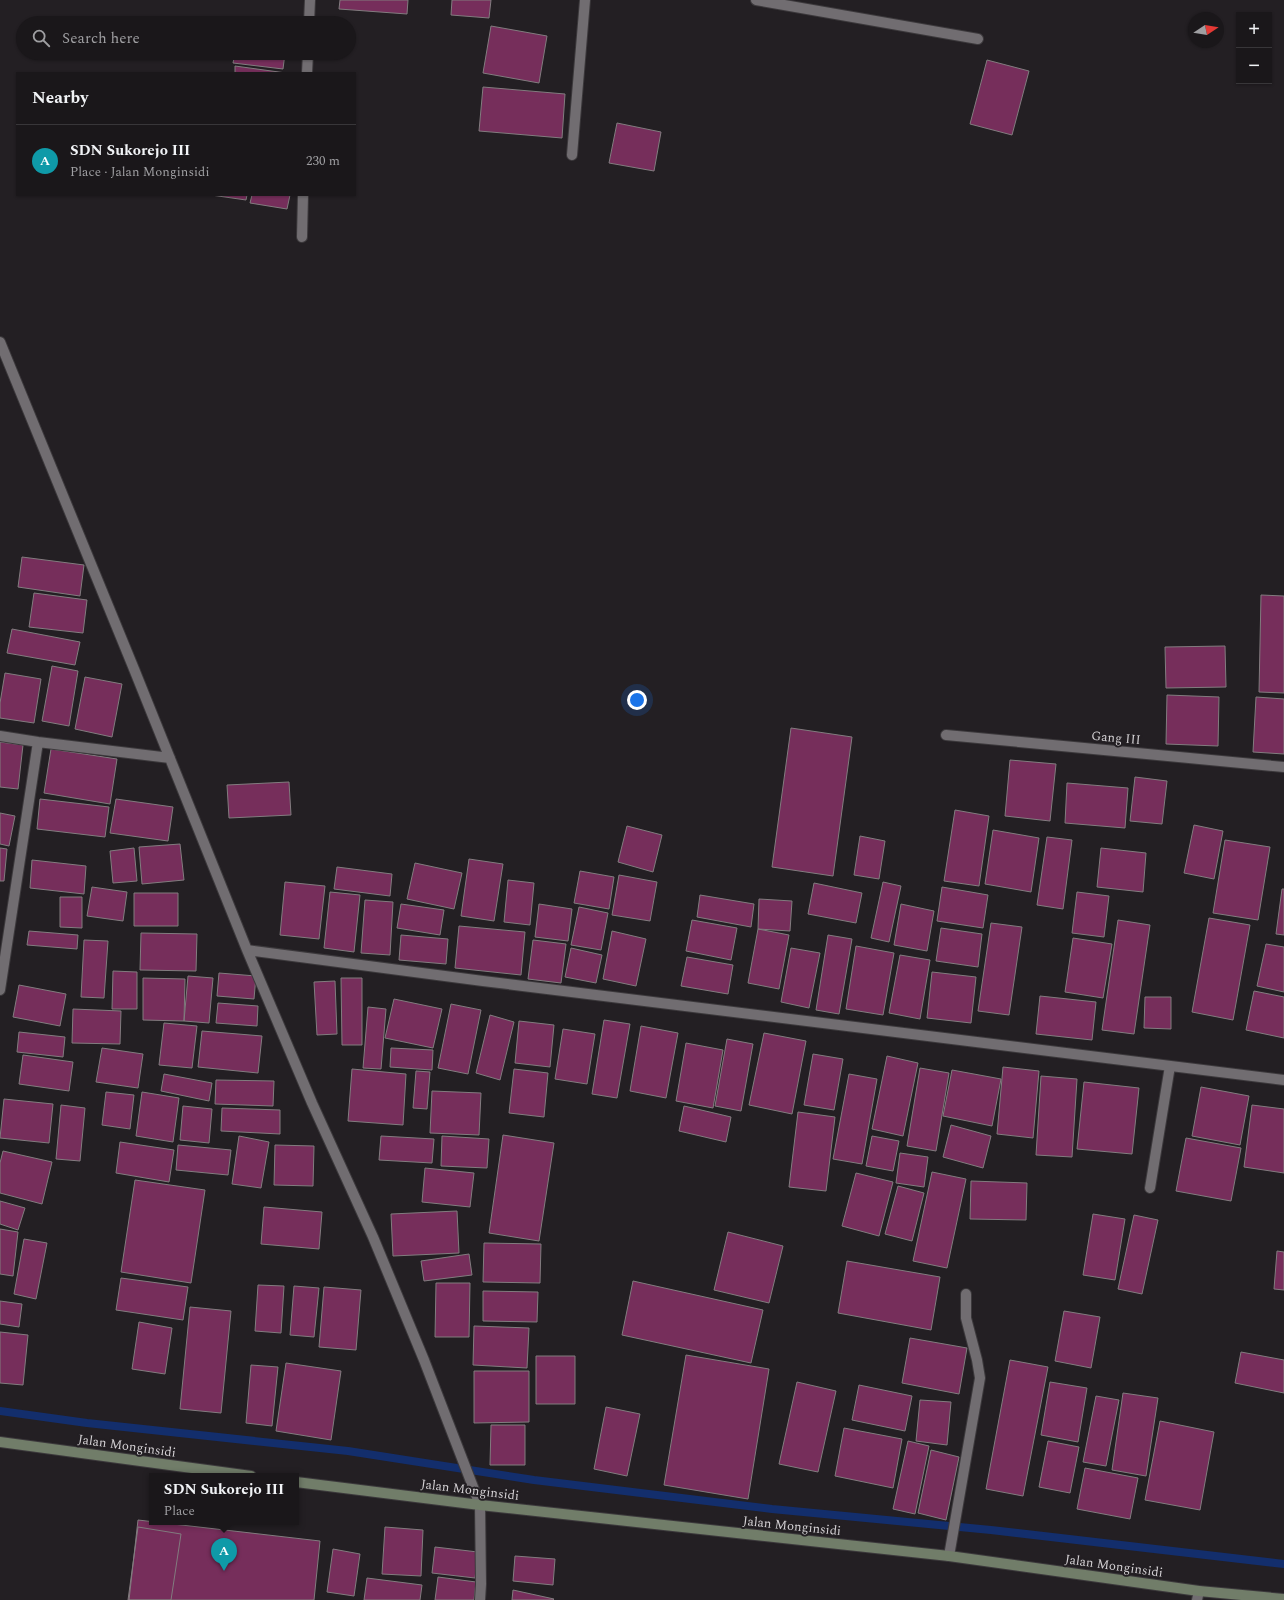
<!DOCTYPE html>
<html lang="en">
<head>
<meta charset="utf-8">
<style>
  :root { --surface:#1a171a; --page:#272427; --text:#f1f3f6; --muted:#9f9fa2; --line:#383639; --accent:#97cc38 }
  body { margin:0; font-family:Spectral,serif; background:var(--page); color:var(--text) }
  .controls { position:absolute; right:12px; top:12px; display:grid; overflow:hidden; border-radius:0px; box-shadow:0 1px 3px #0004 }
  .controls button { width:36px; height:36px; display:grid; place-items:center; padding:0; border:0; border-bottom:1px solid var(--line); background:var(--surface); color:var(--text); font:20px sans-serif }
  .compass { position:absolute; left:1188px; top:12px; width:36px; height:36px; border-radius:50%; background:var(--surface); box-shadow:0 1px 3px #0004; rotate:78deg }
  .you { position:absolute; left:637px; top:700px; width:14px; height:14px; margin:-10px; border:3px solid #fff; border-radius:50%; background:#1a73e8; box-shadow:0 0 0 6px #1a73e833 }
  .badge { display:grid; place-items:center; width:26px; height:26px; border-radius:50%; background:var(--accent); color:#fff; font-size:13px; font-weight:700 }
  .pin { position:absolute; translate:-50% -33px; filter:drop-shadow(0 1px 2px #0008) }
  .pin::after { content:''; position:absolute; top:21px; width:14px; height:12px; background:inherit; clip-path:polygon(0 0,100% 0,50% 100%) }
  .popup { position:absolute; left:149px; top:1473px; width:150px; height:52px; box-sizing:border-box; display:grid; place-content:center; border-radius:0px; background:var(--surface); filter:drop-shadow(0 1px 3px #0005); font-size:13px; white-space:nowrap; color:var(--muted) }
  .popup b { font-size:15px; color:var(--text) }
  .popup::after { content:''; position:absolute; left:50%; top:100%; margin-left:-8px; border:8px solid transparent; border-top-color:var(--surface) }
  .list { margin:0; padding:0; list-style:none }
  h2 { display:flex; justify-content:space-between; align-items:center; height:52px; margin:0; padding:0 16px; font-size:17px }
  h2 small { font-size:13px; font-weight:400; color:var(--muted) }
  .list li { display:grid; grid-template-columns:26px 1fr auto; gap:12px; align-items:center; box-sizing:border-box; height:72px; padding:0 16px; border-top:1px solid var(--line) }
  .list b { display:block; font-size:15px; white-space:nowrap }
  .list p { margin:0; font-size:13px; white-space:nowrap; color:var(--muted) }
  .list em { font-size:13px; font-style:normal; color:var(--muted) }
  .icon { flex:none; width:22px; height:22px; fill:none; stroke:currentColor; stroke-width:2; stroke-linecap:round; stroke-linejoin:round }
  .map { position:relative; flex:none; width:1284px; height:1600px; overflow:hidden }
  .search { position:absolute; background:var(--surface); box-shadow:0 1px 3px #0004; left:16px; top:16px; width:340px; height:44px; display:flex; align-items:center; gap:10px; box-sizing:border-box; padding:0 14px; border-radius:22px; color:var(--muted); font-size:15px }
  .panel { position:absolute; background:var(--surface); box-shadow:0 1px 3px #0004; left:16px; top:72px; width:340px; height:124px; border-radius:0px }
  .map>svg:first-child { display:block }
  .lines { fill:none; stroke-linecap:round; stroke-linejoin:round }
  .stream { stroke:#132e6c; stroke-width:8 }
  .building { fill:#762e5b; stroke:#827c7f }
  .minor-casing { stroke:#3c393c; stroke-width:12 }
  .secondary-casing { stroke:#3c393c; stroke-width:12 }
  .minor { stroke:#716d71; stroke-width:10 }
  .secondary { stroke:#717d69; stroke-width:10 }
  .labels { text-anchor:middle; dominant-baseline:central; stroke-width:4; stroke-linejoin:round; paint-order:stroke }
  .street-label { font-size:13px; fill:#d3d0d3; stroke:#231f23 }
</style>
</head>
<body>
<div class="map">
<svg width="1284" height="1600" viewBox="0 0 1284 1600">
  <rect width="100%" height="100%" fill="#231f23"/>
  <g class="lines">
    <path class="stream" d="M0,1411L87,1423L348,1451L534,1480L772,1509L991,1530L1284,1564"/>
  </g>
  <path class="building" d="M340,0H408L407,14L339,9Z
    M452,0H491L489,18L451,15Z
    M491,26L547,36L539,83L483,73Z
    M235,53H285L283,69L233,63Z
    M987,60L1029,71L1012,135L970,124Z
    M235,66L286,73H235Z
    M483,87L565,94L562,138L479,131Z
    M617,123L661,132L654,171L609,163Z
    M211,195H247L246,200Z
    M252,195H290L287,209L250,203Z
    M22,557L84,565L80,596L18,587Z
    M34,593L87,600L83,633L29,627Z
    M1261,595L1284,596V693L1259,692Z
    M12,629L80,642L75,665L7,653Z
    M1225,646L1226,687L1166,688L1165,647Z
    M52,666L78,671L69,726L42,721Z
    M5,673L41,679L34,723L0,718V703Z
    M85,677L122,684L112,737L75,729Z
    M1167,695L1219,697L1218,746L1166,744Z
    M1256,697L1284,699V754L1253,752Z
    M791,728L852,737L833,876L772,867Z
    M0,742L23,745L18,789L0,787Z
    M51,749L117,759L110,804L44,793Z
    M1010,760L1056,764L1050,821L1005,816Z
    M1135,777L1167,781L1162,824L1130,821Z
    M289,782L291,815L229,818L227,785Z
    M1067,783L1128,788L1125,828L1065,823Z
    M40,799L109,807L105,837L37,829Z
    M116,799L173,807L168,841L110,833Z
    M955,810L989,816L979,886L944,881Z
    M0,813L15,816L9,846L0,844Z
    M1194,825L1223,831L1214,879L1184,873Z
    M627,826L662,835L653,872L618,862Z
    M993,830L1039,838L1031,892L985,884Z
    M860,836L885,841L879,879L854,875Z
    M1047,837L1072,840L1063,909L1037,905Z
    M1225,840L1270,847L1258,920L1213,913Z
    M180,844L184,880L142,884L139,847Z
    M0,848L7,849L4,881H0Z
    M134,848L137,881L113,883L110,851Z
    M1101,848L1146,853L1143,892L1097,887Z
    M469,859L503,864L494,921L461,916Z
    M32,860L86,866L84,894L30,888Z
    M415,863L462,873L454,909L407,899Z
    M337,867L392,874L390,896L334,889Z
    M580,871L614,877L609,909L574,903Z
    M619,875L657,882L650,921L612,915Z
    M508,880L534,883L530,925L504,922Z
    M285,882L325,886L319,939L280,935Z
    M883,882L901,886L889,942L871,938Z
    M814,883L862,893L856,923L808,914Z
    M92,887L127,892L123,921L87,916Z
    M942,887L988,895L983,928L937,921Z
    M1282,889H1284V935L1276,934Z
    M330,892L360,895L354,952L324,948Z
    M1077,892L1109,896L1104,937L1072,933Z
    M134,893H178V926H134Z
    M700,895L754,904L751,927L697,917Z
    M60,897H82V928L60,927Z
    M759,899L792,901L790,931L758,929Z
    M365,900L393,902L390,955L361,953Z
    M401,904L444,910L440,935L397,928Z
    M539,904L572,909L568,941L535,937Z
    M901,904L934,911L927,951L894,945Z
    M579,907L608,913L601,950L571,945Z
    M1209,918L1250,925L1233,1020L1192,1012Z
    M692,920L737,928L731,960L686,951Z
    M1118,920L1150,925L1134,1034L1102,1030Z
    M991,923L1022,927L1009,1015L978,1011Z
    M459,926L525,932L521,975L455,968Z
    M941,928L982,934L978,967L936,961Z
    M758,929L789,935L779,989L748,983Z
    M29,931L78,935L77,949L27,945Z
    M612,931L646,939L636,986L603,979Z
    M141,933L197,934L196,971L140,970Z
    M401,935L448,939L446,964L399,960Z
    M828,935L852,939L839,1014L816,1010Z
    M1073,938L1112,944L1103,998L1065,992Z
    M84,940L108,941L104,998L81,997Z
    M533,940L566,944L561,983L528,979Z
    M1266,944L1284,947V992L1257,986Z
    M856,946L894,953L883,1015L846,1009Z
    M571,948L602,955L596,983L565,977Z
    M791,948L820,953L809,1008L781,1002Z
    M900,955L930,960L920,1019L889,1013Z
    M687,957L733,965L728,994L681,986Z
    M113,971L137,972V1009H112Z
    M932,972L976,977L971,1023L927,1018Z
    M219,973L256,976L254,999L217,996Z
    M188,976L213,978L209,1023L184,1021Z
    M143,978L185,979L184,1021L143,1020Z
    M341,978H362V1045H342Z
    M335,981L337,1034L317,1035L314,982Z
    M19,985L66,994L60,1026L13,1017Z
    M1254,991L1284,997V1038L1246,1030Z
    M1040,996L1096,1002L1092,1040L1036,1034Z
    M1145,997H1171V1029L1144,1028Z
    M394,999L442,1009L433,1048L385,1038Z
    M218,1003L258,1006L257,1026L216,1023Z
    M451,1004L481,1010L468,1074L438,1068Z
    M368,1007L386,1009L381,1069L363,1068Z
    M73,1009L121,1011L120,1044L72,1043Z
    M490,1015L514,1022L500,1080L476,1073Z
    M604,1020L630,1024L617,1098L592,1094Z
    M519,1021L554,1025L550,1067L515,1063Z
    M164,1023L197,1026L192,1068L159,1065Z
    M641,1026L678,1033L666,1098L630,1091Z
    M563,1029L595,1034L587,1084L555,1079Z
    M202,1031L262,1036L258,1073L198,1067Z
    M19,1032L65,1037L63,1057L17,1052Z
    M764,1033L806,1041L792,1114L749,1105Z
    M727,1039L753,1044L741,1111L715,1106Z
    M686,1043L723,1050L713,1108L676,1101Z
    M102,1048L143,1054L138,1088L96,1082Z
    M391,1048L433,1050L432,1070L390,1067Z
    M813,1054L843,1059L834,1110L804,1105Z
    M23,1055L73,1062L69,1091L19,1084Z
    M887,1056L918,1063L903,1136L872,1129Z
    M1003,1067L1039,1071L1033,1138L997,1134Z
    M920,1068L949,1073L936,1151L907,1146Z
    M352,1069L406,1074L403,1125L348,1121Z
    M514,1069L548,1073L544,1117L509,1113Z
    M952,1070L1001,1079L992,1126L943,1116Z
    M416,1071L430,1072L427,1109L413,1108Z
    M164,1074L212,1083L209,1101L161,1091Z
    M849,1074L877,1079L862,1164L833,1159Z
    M1041,1076L1077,1079L1072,1157L1036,1155Z
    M216,1080L274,1081L273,1106L215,1104Z
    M1084,1082L1139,1088L1132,1154L1077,1149Z
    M1201,1087L1249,1096L1240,1145L1192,1136Z
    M432,1091L481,1093L479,1135L430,1133Z
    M106,1092L134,1095L130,1129L102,1125Z
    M142,1092L179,1098L173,1142L136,1136Z
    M4,1099L53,1104L49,1143L0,1138Z
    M61,1105L85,1108L80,1161L56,1159Z
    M1252,1105L1284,1109V1173L1244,1167Z
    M183,1106L212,1109L209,1143L180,1140Z
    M684,1106L731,1117L726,1142L679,1131Z
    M222,1108L280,1110V1134L221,1131Z
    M798,1112L835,1117L826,1191L789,1187Z
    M951,1125L991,1136L983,1168L943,1157Z
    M503,1135L554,1143L539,1241L489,1233Z
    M239,1136L269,1142L261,1188L232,1184Z
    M381,1136L434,1139L432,1163L379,1160Z
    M442,1136L489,1139L487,1168L441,1166Z
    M872,1136L899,1141L893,1171L866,1166Z
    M1186,1138L1241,1148L1231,1201L1176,1191Z
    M120,1142L174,1150L169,1182L116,1173Z
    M178,1145L231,1150L228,1175L176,1170Z
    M275,1145L314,1146L313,1186L274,1185Z
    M3,1151L52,1162L42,1204L0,1193V1163Z
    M900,1153L928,1157L924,1187L896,1183Z
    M425,1168L474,1173L470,1207L422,1202Z
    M932,1172L966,1179L947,1268L913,1261Z
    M856,1173L893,1182L879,1236L842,1226Z
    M135,1180L205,1190L191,1283L121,1272Z
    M971,1181L1027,1183L1026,1220L970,1219Z
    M898,1186L924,1193L912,1241L885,1234Z
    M0,1201L25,1208L18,1230L0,1224Z
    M264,1207L322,1212L319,1249L261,1244Z
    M457,1211L459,1253L393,1256L391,1214Z
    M1093,1214L1125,1219L1115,1280L1083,1275Z
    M1134,1215L1158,1220L1142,1294L1118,1289Z
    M0,1229L18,1232L13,1276L0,1274Z
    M728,1232L783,1246L769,1303L714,1290Z
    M24,1239L47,1243L36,1299L14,1294Z
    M484,1243L541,1244L540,1283L483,1282Z
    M1277,1251L1284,1252V1290L1274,1289Z
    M469,1254L472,1275L424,1281L421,1261Z
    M847,1261L940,1277L931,1330L838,1313Z
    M121,1278L188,1287L183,1320L116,1310Z
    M633,1281L763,1310L751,1363L622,1335Z
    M436,1283H470L469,1337H435Z
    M258,1285L284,1286L281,1333L255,1331Z
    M294,1286L319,1288L314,1337L290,1335Z
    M324,1287L361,1290L356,1350L319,1347Z
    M483,1291L538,1292L537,1322L483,1321Z
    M0,1301L22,1304L19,1327L0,1324Z
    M190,1307L231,1311L221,1413L180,1409Z
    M1064,1311L1100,1317L1091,1368L1055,1361Z
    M139,1322L172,1328L165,1374L132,1369Z
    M474,1326L529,1328L527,1368L473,1365Z
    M0,1332L28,1335L23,1385L0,1383Z
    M910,1338L967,1348L959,1394L902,1383Z
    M1241,1352L1284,1360V1393L1235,1383Z
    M686,1355L769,1369L748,1499L664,1485Z
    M536,1356H575V1404H536Z
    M1010,1360L1048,1367L1023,1496L986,1489Z
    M286,1363L341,1371L331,1440L276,1431Z
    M251,1365L278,1367L272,1426L246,1423Z
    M474,1371H529V1422L474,1423Z
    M797,1382L836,1391L818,1472L779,1464Z
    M1050,1382L1087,1388L1078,1442L1041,1435Z
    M859,1385L912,1396L905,1431L852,1420Z
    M1123,1393L1158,1398L1146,1476L1112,1470Z
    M1096,1396L1119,1400L1106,1466L1083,1462Z
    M920,1400L951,1402L947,1445L916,1441Z
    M606,1407L640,1414L627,1476L594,1469Z
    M1160,1421L1214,1432L1200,1510L1145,1500Z
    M491,1425H525V1465H490Z
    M844,1428L902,1439L893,1488L835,1476Z
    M908,1441L929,1446L915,1514L893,1509Z
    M1048,1441L1079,1447L1070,1493L1039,1487Z
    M931,1450L959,1457L946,1520L918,1513Z
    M1085,1468L1138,1478L1130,1519L1077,1509Z
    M138,1520L320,1541L314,1600H129Z
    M138,1527L181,1534L171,1600H128Z
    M385,1527L423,1530L421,1576L382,1574Z
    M435,1547L478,1552L475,1578L432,1573Z
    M333,1549L360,1554L354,1596L327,1592Z
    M515,1556L555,1559L553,1585L513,1581Z
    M438,1577L476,1582L474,1600H435Z
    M367,1578L422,1585L420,1600H364Z
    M513,1590L554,1599L553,1600H512Z"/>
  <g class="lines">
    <g class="minor-casing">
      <path id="minor" d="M756,0L978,39
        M309,23L310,0
        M307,73L308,53
        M572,155L585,0
        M302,237L303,195
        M0,342L134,669L247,950L312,1103L373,1237L424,1360L480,1505L481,1584L480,1600
        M946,735L1284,767
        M0,736L38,742L170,758
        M247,950L483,981L1284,1080
        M0,990L38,742
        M1150,1188L1170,1066
        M949,1556L980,1378L977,1360L966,1318V1294
        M1197,1600L1199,1591"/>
    </g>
    <g class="secondary-casing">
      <path id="secondary" d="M0,1442L251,1476
        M296,1482L480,1505L949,1556L1199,1591L1284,1599"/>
    </g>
    <use href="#minor" class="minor"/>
    <use href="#secondary" class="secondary"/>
  </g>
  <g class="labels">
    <g class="street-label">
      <text transform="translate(1116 738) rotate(5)">Gang III</text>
      <text transform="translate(127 1446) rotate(8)">Jalan Monginsidi</text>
      <text transform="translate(470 1490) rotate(7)">Jalan Monginsidi</text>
      <text transform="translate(792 1526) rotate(6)">Jalan Monginsidi</text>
      <text transform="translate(1114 1566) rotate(8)">Jalan Monginsidi</text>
    </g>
  </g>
</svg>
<div class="controls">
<button>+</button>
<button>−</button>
</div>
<svg class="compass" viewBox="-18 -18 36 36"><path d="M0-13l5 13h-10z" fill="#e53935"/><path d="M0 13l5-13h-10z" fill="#9f9fa2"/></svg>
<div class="you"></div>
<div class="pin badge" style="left:224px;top:1571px;background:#0f9aa8">A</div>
<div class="popup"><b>SDN Sukorejo III</b>Place</div>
<div class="search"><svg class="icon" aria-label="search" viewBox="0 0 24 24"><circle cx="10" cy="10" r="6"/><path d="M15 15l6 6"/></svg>Search here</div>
<section class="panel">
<h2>Nearby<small></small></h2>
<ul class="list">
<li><span class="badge" style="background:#0f9aa8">A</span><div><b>SDN Sukorejo III</b><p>Place · Jalan Monginsidi</p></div><em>230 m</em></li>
</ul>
</section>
</div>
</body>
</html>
